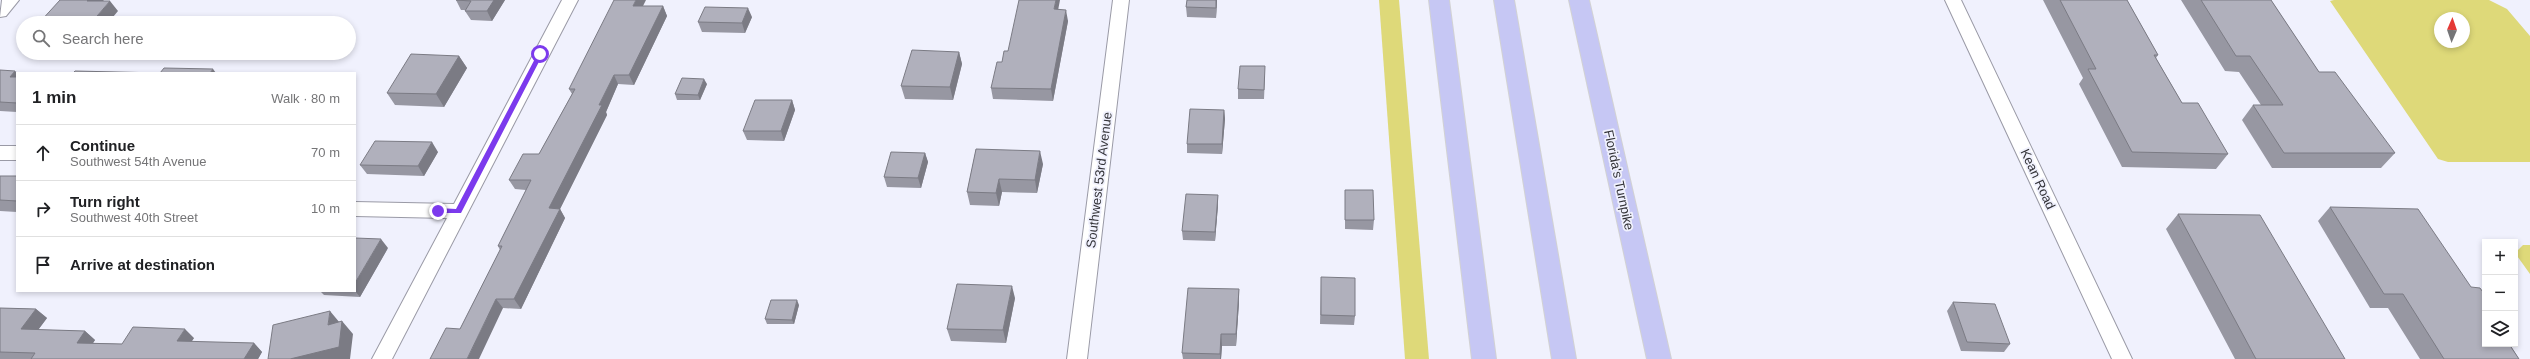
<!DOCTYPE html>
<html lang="en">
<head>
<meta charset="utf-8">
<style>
  :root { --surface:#fff; --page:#f6f6f6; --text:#202124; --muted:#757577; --line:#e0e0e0 }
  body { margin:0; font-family:Arial,sans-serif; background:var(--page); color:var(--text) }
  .controls { position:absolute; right:12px; bottom:12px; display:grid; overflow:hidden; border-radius:0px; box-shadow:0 2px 6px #0003 }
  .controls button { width:36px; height:36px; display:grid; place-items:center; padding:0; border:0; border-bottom:1px solid var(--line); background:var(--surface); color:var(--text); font:20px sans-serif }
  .compass { position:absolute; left:2434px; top:12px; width:36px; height:36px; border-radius:50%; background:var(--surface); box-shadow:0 2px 6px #0003; rotate:2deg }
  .stop { position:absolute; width:12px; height:12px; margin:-9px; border:3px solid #7c3aed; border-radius:50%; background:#fff }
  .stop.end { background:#7c3aed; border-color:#fff; box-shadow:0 1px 4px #0008 }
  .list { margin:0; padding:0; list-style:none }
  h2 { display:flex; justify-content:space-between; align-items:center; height:52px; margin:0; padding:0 16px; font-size:17px }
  h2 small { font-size:13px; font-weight:400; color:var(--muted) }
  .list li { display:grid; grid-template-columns:26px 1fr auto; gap:12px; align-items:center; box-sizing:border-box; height:56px; padding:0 16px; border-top:1px solid var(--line) }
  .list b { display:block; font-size:15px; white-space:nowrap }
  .list p { margin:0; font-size:13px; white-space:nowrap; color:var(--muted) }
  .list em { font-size:13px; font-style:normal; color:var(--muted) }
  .icon { flex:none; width:22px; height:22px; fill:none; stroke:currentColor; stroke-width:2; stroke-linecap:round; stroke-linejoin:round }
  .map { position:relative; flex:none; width:2530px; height:359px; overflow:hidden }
  .search { position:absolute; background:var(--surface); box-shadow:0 2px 6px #0003; left:16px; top:16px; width:340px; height:44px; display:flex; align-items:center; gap:10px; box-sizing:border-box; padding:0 14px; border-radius:22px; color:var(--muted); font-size:15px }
  .panel { position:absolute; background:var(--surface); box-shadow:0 2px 6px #0003; left:16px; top:72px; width:340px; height:220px; border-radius:0px }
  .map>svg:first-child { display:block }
  .water { fill:#ded979; fill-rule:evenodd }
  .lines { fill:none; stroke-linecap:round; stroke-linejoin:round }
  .canal { fill:#ded979; fill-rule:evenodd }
  .minor-casing { stroke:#9a9aa6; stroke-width:2 }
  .motorway-casing { stroke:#d2d2d3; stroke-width:2 }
  .minor { fill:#fff; fill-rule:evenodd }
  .motorway { fill:#c6c7f4; fill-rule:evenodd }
  .wall { fill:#9797a2 }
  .shaded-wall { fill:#7b7b84 }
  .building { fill:#b0b0bc; stroke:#7b7b84 }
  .route { fill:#7c3aed }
  .labels { text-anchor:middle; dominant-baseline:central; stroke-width:3.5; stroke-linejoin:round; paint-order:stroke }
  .street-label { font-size:13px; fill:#323237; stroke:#f0f1fd }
</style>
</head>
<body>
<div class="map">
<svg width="2530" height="359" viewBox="0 0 2530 359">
  <rect width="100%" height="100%" fill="#f0f1fd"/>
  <path class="water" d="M2334,0H2489L2507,9L2530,36V162H2448L2438,159L2330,1ZM2440,18H2464V42H2440Z
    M2523,245H2530V274L2515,253Z"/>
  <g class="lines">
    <path class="canal" d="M1379,0H1399L1429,359H1405Z"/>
    <g class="minor-casing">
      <path id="minor" d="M2,0H19L6,16L0,17Z
        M562,0H578L392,359H372L447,218L355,216V202L454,204Z
        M1113,0H1129L1087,359H1067Z
        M1945,0H1961L2132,359H2112Z
        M0,146H17V160H0Z"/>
    </g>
    <g class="motorway-casing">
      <path id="motorway" d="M1429,0H1449L1496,359H1472Z
        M1494,0H1514L1576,359H1552Z
        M1569,0H1589L1671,359H1647Z"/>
    </g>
    <use href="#minor" class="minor"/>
    <use href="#motorway" class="motorway"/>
  </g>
  <path class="wall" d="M456,0H505L492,21L471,20L465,11L466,10H461Z
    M1187,0H1217L1216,18L1187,17L1186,7Z
    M2043,0H2127L2158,55L2156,58L2182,103L2228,154L2216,169L2122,167L2079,84L2083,78Z
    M2181,0H2271L2319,72L2395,153L2381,168H2272L2242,120L2253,105H2261L2239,72L2225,71Z
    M643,6H663L667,16L634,85L618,84L606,112L607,115L560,209L565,218L521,309L503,308L460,329L500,250L498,246L526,190L515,189L509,180L539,154L572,94L569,89Z
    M1058,9L1068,21L1053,101L993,99L991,88L1002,62L1008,51Z
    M752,17L745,33L702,32L698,22Z
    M959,52L962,64L953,100L905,99L901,86Z
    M459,56L467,68L444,107L395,105L387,93Z
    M0,70L17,73V112L0,111Z
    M1265,76L1264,99H1238V89Z
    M707,84L700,100H677L675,94Z
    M792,100L795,110L784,141L747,140L743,131Z
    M1224,110L1225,119L1222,154L1187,153V144Z
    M976,149L1043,164L1037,193L1002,192L999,206L970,205L967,192Z
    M438,152L424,176L367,174L360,165Z
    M925,153L928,162L921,188L887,187L884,177Z
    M0,176H17V212L0,211Z
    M1345,190L1374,220L1373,230L1345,229Z
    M1218,195V205L1215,241L1183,240L1182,231Z
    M2330,207L2485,344H2513L2511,346L2519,359H2420L2388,308H2370L2318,221Z
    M2178,214L2345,359H2235L2166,229Z
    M388,248L360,297L324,295L320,291H355Z
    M1321,277L1355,316L1354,325L1320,324Z
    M1239,289V302L1236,346H1222L1221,359H1183L1182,353Z
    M1015,298L1006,343L951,341L947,329Z
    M1953,302L2010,344L2004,352L1961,351L1947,311Z
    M799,305L794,324H767L765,319Z
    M0,308L36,309L47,318L38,330L85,331L95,340L93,343L122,344L194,338L191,342L254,343L262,352L258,359H0Z"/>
  <path class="shaded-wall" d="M88,0H104L95,10L87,1Z
    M494,0H505L492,21L487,11Z
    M636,0H646L638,16L633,6Z
    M1056,0H1060L1056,21L1054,9Z
    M1216,0H1217L1216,18Z
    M110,1L118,11L108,23H91Z
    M663,6L667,16L634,85L629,75Z
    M748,8L752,17L745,33L742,23Z
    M1066,10L1068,21L1053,101L1051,89Z
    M959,52L962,64L953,100L950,87Z
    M459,56L467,68L444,107L436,94Z
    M213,69L216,73H210Z
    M15,71L18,73L17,84L10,77Z
    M614,75L618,84L606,112L607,115L560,209L565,218L521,309L514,299L549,208Z
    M704,79L707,84L700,100L698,95Z
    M792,100L795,110L784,141L781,131Z
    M1224,110L1225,119L1222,154V144Z
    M432,142L438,152L424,176L418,166Z
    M1040,151L1043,164L1037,193L1035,180Z
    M925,153L928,162L921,188L918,178Z
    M999,179L1002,192L999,206L996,193Z
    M1218,195V205L1215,241V232Z
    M381,239L388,248L360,297L355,291V283Z
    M1012,286L1015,298L1006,343L1003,330Z
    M1239,289V302L1236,346V334Z
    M496,299L503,308L479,359H467Z
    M797,300L799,305L794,324L792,320Z
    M36,309L47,318L32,338L21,329Z
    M330,311L340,323L328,325Z
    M342,321L353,334L350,359H290Z
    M185,329L194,338L186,350L177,341Z
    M85,331L95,340L87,352L77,343Z
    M1221,334L1222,346L1221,359H1220Z
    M254,343L262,352L258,359H244Z"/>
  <path class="building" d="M60,0H88L87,1H110L91,23H39Z
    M456,0H494L487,11H465L471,1Z
    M614,0H636L633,6H663L629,75H614L599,105H602L549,208L560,209L514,299H496L467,359H430L446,328L460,329L502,246H498L531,180H509L523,154H539L575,89H569Z
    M1019,0H1056L1054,9L1066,10L1051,89L991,88L997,62H1002L1004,51H1008Z
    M1187,0H1216V8L1186,7Z
    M2060,0H2127L2158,55H2154L2182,103H2198L2228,154L2132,152L2088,69H2096Z
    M2201,0H2271L2319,72H2335L2395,153H2284L2253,105H2283L2250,56H2236Z
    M705,7L748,8L742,23L698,22Z
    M912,50L959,52L950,87L901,86Z
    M411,54L459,56L436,94L387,93Z
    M1240,66H1265L1264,90L1238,89Z
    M164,68L213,69L210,73H73L75,71L160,73Z
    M0,70L15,71L10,77H17V103L0,102Z
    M682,78L704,79L698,95L675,94Z
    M755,100H792L781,131H743Z
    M1190,109L1224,110L1222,144H1187Z
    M375,141L432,142L418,166L360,165Z
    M976,149L1040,151L1035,180L999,179L996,193L967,192Z
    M891,152L925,153L918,178L884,177Z
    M0,176H17V201L0,200Z
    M1345,190H1373L1374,220H1345Z
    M1186,194L1218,195L1215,232L1182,231Z
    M2330,207L2418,209L2471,287L2480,288L2485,295V344H2509L2519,359H2444L2403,294H2384Z
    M2178,214L2260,215L2345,359H2256Z
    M355,238L381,239L355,283Z
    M1321,277L1355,278V316L1321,315Z
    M957,284L1012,286L1003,330L947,329Z
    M1188,288L1239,289L1236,334H1221L1220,354L1182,353Z
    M771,300H797L792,320L765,319Z
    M1953,302L1995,304L2010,344L1967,342Z
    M0,308L36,309L21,329L85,331L77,343L122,344L133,327L185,329L177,341L254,343L244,359H31L35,353L0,352Z
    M330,311L328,325L342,321L339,347L290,359H268L273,325Z"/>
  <path class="route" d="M538,53L543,54L461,213H435L438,208L456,209Z"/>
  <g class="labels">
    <g class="street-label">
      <text transform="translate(2038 179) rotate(65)">Kean Road</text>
      <text transform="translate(1099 180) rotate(-83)">Southwest 53rd Avenue</text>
      <text transform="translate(1619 180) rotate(78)">Florida's Turnpike</text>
    </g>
  </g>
</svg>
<div class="controls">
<button>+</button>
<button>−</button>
<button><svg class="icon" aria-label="layers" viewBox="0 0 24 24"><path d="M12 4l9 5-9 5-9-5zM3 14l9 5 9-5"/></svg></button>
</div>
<svg class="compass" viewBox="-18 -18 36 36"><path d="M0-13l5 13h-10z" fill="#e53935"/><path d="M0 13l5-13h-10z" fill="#757577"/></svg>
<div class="stop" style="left:540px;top:54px"></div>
<div class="stop end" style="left:438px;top:211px"></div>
<div class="search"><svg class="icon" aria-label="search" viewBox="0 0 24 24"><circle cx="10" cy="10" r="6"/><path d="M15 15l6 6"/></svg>Search here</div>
<section class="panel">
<h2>1 min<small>Walk · 80 m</small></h2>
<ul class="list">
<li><svg class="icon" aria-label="ahead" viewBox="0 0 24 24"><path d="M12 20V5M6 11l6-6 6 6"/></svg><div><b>Continue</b><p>Southwest 54th Avenue</p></div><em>70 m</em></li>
<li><svg class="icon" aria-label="right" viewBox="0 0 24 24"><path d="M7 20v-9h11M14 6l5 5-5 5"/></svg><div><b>Turn right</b><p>Southwest 40th Street</p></div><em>10 m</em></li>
<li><svg class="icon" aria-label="arrive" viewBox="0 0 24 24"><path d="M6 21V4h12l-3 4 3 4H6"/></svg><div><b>Arrive at destination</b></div></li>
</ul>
</section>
</div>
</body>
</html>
